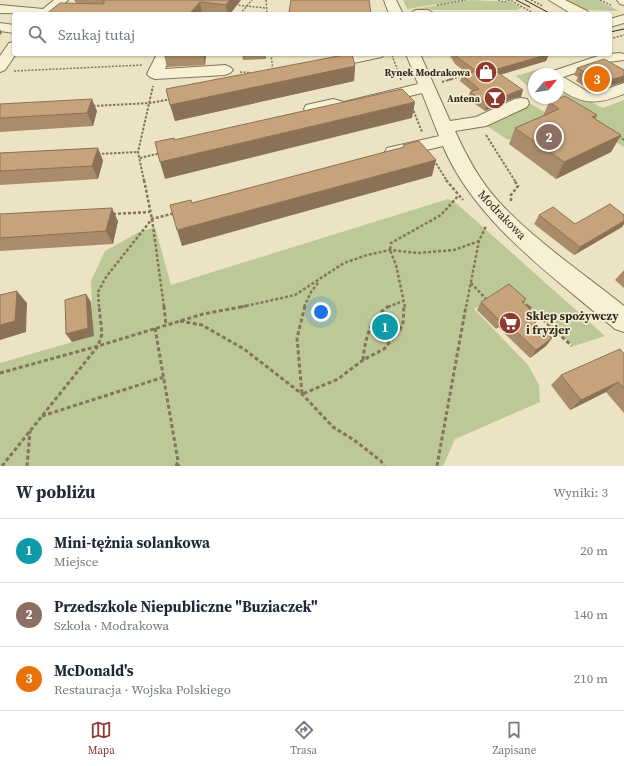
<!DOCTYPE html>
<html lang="pl">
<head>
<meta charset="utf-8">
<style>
  :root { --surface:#fff; --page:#f6f6f7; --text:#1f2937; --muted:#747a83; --line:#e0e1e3; --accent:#8f392f }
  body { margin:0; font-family:"Source Serif 4",serif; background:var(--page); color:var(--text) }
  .compass { position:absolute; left:528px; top:68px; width:36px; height:36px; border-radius:50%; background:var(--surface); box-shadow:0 1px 3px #0004; rotate:60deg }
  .you { position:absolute; left:321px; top:312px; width:14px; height:14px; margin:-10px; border:3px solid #fff; border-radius:50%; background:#1a73e8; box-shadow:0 0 0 6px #1a73e833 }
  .badge { display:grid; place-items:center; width:26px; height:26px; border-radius:50%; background:var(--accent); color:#fff; font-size:13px; font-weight:700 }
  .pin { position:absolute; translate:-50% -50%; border:2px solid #fff; box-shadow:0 1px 4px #0006 }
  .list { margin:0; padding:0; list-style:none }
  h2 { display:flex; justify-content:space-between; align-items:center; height:52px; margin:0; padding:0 16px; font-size:17px }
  h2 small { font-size:13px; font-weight:400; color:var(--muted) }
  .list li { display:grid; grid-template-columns:26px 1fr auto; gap:12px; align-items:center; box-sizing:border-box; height:64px; padding:0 16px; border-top:1px solid var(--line) }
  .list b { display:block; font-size:15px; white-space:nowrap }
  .list p { margin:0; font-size:13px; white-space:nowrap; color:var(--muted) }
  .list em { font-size:13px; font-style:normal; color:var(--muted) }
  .icon { flex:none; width:22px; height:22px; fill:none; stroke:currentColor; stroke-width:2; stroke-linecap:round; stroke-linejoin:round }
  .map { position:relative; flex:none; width:624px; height:466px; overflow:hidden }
  .search { position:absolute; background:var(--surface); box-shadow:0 1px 3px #0004; left:12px; right:12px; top:12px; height:44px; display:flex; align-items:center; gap:10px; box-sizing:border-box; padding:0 14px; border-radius:4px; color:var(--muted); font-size:15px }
  .sheet { height:244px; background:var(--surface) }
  nav { display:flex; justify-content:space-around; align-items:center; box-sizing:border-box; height:56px; border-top:1px solid var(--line); background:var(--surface); font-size:11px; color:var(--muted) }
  nav a { display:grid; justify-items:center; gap:2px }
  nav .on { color:var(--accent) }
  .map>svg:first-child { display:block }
  .green { fill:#bdc897 }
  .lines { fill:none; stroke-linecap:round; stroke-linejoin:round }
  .minor-casing { stroke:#84755b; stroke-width:2 }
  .path-far3 { stroke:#84755b; stroke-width:1.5; stroke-dasharray:2 1.5; stroke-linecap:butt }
  .path-far2 { stroke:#84755b; stroke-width:2; stroke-dasharray:2.5 1.5; stroke-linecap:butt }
  .path-far1 { stroke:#84755b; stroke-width:2.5; stroke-dasharray:3 2; stroke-linecap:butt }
  .path { stroke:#84755b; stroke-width:3; stroke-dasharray:4 2.5; stroke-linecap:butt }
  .minor { fill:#f6f0d5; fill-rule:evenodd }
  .tram { stroke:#342b1e; stroke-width:1 }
  .wall { fill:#ab8c6a }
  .shaded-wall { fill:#8b7256 }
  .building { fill:#c7a37b; stroke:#8b7256 }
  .labels { text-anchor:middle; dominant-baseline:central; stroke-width:3.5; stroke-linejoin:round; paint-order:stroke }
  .far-poi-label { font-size:10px; font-weight:bold; fill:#342b1e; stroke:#f3edd2; text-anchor:end }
  .street-label { font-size:12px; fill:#342b1e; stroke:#f3edd2 }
  .poi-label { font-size:12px; font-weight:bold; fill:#342b1e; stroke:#f3edd2; text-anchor:start }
</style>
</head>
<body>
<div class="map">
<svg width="624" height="466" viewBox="0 0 624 466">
  <rect width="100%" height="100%" fill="#ebe3c3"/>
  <path class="green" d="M403,0H462L407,9Z
    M471,0L511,2L522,8L516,10H408Z
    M564,0H598L619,11L584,10Z
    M542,68L551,72L548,74H534V91L516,76Z
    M558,91L564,94L571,92L603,108L624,100V147L545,98H558Z
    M529,103L550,115L547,123L508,140L484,124Z
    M448,199L456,203L605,336L574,346L507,287L474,309L528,365L539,385L540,402L455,439L443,466H0V363L93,336L91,281L105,251L139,232L155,227L171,285Z"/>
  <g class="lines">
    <g class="minor-casing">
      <path id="minor" d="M54,0H68L53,14L0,13V5L43,9Z
        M384,0H396L403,14H389Z
        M549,0H565L587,11L589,14H572Z
        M617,0H624V5L620,4Z
        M416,10H428L435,14H409Z
        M624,15V23L610,27V19Z
        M0,23L14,25V33L0,31Z
        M14,42V54H16L5,70L0,72V56L9,43Z
        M619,53L624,54V60L608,62L563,77L590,93L598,92L624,83V94C596,105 583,105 558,88V74H550L553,71L601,55Z
        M157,54H171L165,69L225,65L230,67L233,70L230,73L225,75L155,79L150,77L147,74Z
        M354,54H384L382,57L377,58L325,69L320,67L317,64L320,61Z
        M406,54H420L450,121L476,117L515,99L521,98L527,99L529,103L527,107L486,126L455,131C467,157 480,182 500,203C534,240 584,274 624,306V332L615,329C554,277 475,222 443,146L394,158L387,156L385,152L387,148L439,136L422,93L344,112L333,109L312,114L306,113L304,109L306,105L333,99L344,102L418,84Z"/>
    </g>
    <path class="path-far3" d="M266,0L267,14
      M498,0L504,2L510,0L535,14
      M531,0L543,6
      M600,0L611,5
      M235,5L266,8
      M437,5L466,0
      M240,14L252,0
      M610,39L624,35
      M271,54L273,71
      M392,55L401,80
      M14,71L143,65
      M240,72L255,73
      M448,80L464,76"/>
    <path class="path-far2" d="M442,82L452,79
      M553,98L560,101
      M93,106L150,103L171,99
      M412,107L422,132
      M486,135L515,181
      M619,136L624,140
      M98,154L138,152
      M140,158L161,153
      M434,160L447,181
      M144,181L138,152L153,86"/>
    <path class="path-far1" d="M144,180L152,219L164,307
      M446,180L463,200
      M511,201V195L518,186L514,180
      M113,214L150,212
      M471,283L487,300L488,299
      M522,301L529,307
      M99,307L98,292L106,277L152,219L175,213
      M241,307L295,295L344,263L367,255L390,250L418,253L454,250L479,241
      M304,307L311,292L318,283
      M388,307L403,301
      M405,307L396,265L390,250L391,243L441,215L458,196
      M466,307L479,241L486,226"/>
    <path class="path" d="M164,306L166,325
      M305,306L297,338L302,394L338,379L363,360L384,349L400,330L403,323L404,306
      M528,306L572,346
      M180,321L202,325L244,349L302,394L333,427L354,440L381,461L384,466
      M155,328L178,461L176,466
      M363,360C365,339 370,318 389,306
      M0,373L98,346L203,314L246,306
      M42,416L164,377
      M176,465L182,466
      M2,466L98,346L102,334L99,306
      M27,466L30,431
      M437,466L466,306"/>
    <use href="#minor" class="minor"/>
    <path class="tram" d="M516,0L530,7
      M525,0L551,14
      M610,32L624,29"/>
  </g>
  <path class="wall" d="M74,0H241L230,14H207L76,3Z
    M289,12L371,14H289Z
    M165,54H206L205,65L167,67L164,55Z
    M242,54H266V59L243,60Z
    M449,54H549L546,61L500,75L521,97L514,98L485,111L468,99L470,92L472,91L460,81L462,75L467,73L455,64Z
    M355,66L354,81L175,121L166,89Z
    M577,68L624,70V82L592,91L576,81L578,77L574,75Z
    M549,102L597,115L595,119L621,135L611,152L556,179L509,144L515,128L543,116Z
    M0,104L97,111L93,126L0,132Z
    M98,148L103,161L98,179L0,185V153Z
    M0,214L118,221L113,244L0,251Z
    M539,215L575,224L622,227L574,255L534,224Z
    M624,270V288L615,280Z
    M526,299L523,303L536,323L552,338L546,346L530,358L498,327L496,329L477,310L481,302Z
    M624,354V413L606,392L570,410L551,385L561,375Z"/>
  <path class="shaded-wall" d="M230,0H241L230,14H227L226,5Z
    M200,2L202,13L201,14H189Z
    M0,29L2,33L0,35Z
    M203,54H206L205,65Z
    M549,54L546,61L492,77L494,70Z
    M355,66L354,81L175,121L170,105Z
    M624,76V82L592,91L596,84Z
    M523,90L521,97L514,98L485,111L487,104L517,91Z
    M92,99L97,111L93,126L87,113Z
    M415,102L412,118L165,179L160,162Z
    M597,115L588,131L592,117Z
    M621,135L611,152L556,179L564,162Z
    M98,148L103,161L98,179L92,166Z
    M436,160L432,176L182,246L177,230Z
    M112,208L118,221L113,244L106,231Z
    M624,221V224L622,227L574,255L580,247Z
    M17,291L27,303L26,332L0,340V325Z
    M86,294L91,302L94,336L72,342L66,334Z
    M503,319L498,327L496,329L500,321Z
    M552,338L546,346L530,358L536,350Z
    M618,382L606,392L570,410L581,400Z"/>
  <path class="building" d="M102,0H230L226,5L200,2L189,14H46L60,3L104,4V1Z
    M291,0H369L371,14H303L289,12Z
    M165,54H182L164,55Z
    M349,54H352L355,66L170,105L166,89Z
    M455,54H549L494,70L523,90L517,91L487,104L470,92L479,89L462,75L476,71L457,57Z
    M604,59L624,70V76L596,84L579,75L585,72L577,68Z
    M402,89L415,102L160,162L155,142L174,138V140Z
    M565,96L597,115L592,117L621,135L564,162L515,128L559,109L549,102Z
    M92,99L87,113L0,118V104Z
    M419,141L436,160L177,230L170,205L191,200L192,203L404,147L403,145Z
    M98,148L92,166L0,171V153Z
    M610,204L624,215V221L580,247L539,215L553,207L575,224Z
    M112,208L106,231L0,238V214Z
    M509,284L526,299L522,302L540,318L534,322L552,338L536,350L503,319L500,321L481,302Z
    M17,291L15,321L0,325V295Z
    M86,294L88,328L66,334L65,300Z
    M620,349L624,354V388L618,382L581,400L561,375Z"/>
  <defs>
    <g id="shop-disc" transform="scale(1.15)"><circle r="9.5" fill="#8f392f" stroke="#f3edd2"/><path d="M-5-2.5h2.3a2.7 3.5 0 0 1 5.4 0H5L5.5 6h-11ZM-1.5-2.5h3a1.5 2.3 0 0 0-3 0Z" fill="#fff"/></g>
    <g id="bar-disc" transform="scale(1.15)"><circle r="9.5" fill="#8f392f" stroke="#f3edd2"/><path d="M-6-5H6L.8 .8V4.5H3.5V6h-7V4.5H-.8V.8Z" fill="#fff"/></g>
    <g id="supermarket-disc" transform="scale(1.15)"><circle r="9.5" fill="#8f392f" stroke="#f3edd2"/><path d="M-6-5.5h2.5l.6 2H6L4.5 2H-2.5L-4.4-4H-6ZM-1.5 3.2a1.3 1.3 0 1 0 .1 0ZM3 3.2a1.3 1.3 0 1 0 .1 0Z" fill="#fff"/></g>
  </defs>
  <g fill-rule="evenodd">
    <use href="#shop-disc" x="486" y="72"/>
    <use href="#bar-disc" x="495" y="98"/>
    <use href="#supermarket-disc" x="510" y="323"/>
  </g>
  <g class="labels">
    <g class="far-poi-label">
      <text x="470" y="72">Rynek Modrakowa</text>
      <text x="480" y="98">Antena</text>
    </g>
    <g class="street-label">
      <text transform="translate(502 215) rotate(46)">Modrakowa</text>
    </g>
    <g class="poi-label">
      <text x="526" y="316">Sklep spożywczy<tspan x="526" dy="14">i fryzjer</tspan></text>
    </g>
  </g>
</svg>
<svg class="compass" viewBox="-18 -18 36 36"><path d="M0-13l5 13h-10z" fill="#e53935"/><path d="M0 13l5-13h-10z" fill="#747a83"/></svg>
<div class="you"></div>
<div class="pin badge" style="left:385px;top:327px;background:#0f9aa8">1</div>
<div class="pin badge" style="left:549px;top:137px;background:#8d6e63">2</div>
<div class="pin badge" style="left:597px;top:79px;background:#e8710a">3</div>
<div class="search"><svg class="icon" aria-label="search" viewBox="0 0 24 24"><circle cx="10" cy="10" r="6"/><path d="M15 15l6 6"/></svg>Szukaj tutaj</div>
</div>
<section class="sheet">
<h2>W pobliżu<small>Wyniki: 3</small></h2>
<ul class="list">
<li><span class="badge" style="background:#0f9aa8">1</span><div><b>Mini-tężnia solankowa</b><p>Miejsce</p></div><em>20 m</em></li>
<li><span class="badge" style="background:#8d6e63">2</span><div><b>Przedszkole Niepubliczne &quot;Buziaczek&quot;</b><p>Szkoła · Modrakowa</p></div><em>140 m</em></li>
<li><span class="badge" style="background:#e8710a">3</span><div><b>McDonald's</b><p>Restauracja · Wojska Polskiego</p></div><em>210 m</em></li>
</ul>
</section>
<nav>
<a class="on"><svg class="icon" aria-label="map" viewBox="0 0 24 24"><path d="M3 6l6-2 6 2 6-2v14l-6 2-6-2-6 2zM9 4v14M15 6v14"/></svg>Mapa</a>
<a><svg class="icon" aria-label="directions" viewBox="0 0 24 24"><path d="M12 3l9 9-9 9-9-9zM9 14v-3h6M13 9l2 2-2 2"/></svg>Trasa</a>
<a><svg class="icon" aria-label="saved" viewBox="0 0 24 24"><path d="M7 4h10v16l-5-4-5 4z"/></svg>Zapisane</a>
</nav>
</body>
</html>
